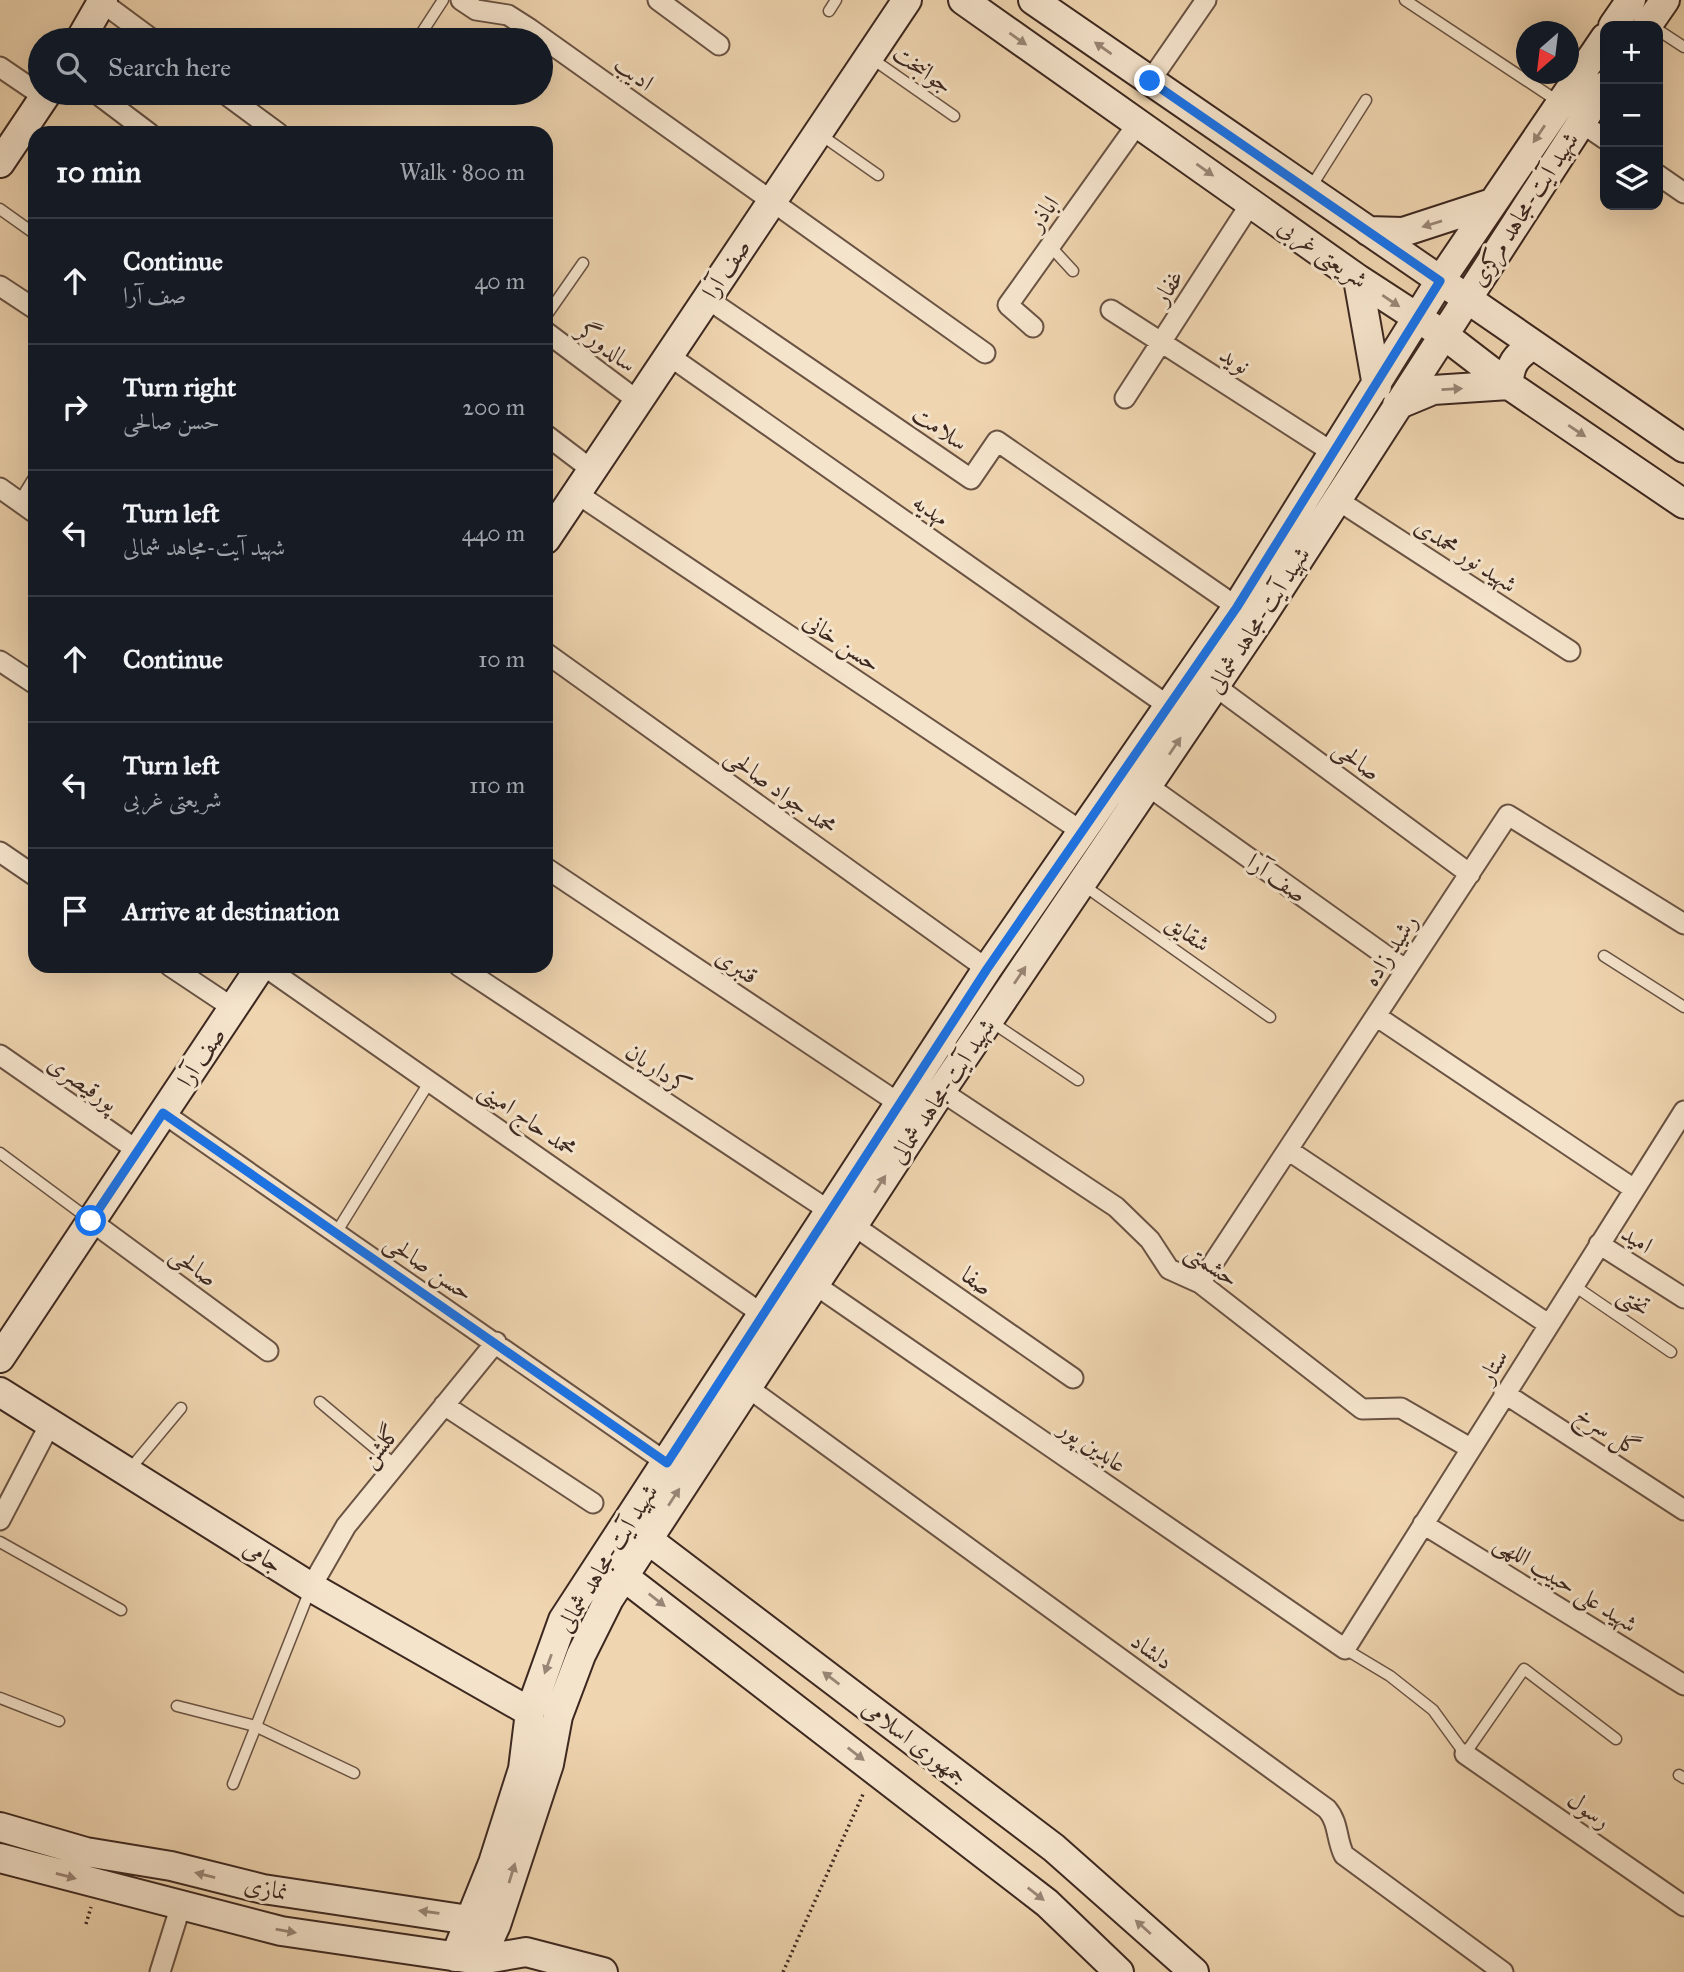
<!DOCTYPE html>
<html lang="en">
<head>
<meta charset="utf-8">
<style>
  :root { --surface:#171b24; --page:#20242c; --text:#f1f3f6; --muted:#9ea1a6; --line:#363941 }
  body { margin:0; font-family:"IM FELL Great Primer",Amiri,serif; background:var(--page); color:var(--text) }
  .controls { position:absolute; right:21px; top:21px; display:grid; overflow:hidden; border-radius:14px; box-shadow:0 7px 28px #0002 }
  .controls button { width:63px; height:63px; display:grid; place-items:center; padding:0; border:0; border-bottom:2px solid var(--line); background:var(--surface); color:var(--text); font:35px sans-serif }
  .compass { position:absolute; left:1516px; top:21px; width:63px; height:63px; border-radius:50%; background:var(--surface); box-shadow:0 7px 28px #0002; rotate:208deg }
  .stop { position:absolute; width:21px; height:21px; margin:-16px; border:5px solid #1a73e8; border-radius:50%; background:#fff }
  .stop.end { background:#1a73e8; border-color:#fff; box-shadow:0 2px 7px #0008 }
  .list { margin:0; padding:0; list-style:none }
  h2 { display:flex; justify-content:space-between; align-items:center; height:91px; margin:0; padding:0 28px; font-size:30px }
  h2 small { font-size:23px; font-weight:400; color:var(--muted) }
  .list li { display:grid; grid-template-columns:46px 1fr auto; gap:21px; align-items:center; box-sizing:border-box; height:126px; padding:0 28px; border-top:2px solid var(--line) }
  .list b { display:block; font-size:26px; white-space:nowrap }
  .list p { margin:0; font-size:23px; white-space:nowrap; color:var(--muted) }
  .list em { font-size:23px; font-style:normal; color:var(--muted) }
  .icon { flex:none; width:38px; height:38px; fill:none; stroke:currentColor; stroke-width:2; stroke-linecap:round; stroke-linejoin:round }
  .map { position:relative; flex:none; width:1684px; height:1972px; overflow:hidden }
  .search { position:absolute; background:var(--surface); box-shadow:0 7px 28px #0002; left:28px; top:28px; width:525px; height:77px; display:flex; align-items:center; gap:18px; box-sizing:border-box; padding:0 24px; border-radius:38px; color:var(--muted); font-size:26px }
  .panel { position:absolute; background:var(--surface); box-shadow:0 7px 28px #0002; left:28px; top:126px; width:525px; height:847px; border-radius:21px }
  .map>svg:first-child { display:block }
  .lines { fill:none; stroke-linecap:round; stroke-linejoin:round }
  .lane-casing { stroke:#6a5344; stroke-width:13 }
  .street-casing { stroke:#6a5344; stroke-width:23 }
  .secondary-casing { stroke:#3d2820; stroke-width:32 }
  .path { stroke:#3d2820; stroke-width:3.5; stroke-dasharray:2 3.5; stroke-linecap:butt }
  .lane { stroke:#f5e4cc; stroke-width:10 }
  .street { stroke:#f5e4cc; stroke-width:19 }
  .secondary { stroke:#f5e4cc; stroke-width:28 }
  .oneway { fill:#998676 }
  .route { stroke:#1a73e8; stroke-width:9 }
  .labels { text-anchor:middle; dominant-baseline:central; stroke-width:6; stroke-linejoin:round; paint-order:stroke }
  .street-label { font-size:24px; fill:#3d2820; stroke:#f5e4cc }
</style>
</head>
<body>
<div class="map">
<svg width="1684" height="1972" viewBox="0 0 1684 1972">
  <rect width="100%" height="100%" fill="#efd5b0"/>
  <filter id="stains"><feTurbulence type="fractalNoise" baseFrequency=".00286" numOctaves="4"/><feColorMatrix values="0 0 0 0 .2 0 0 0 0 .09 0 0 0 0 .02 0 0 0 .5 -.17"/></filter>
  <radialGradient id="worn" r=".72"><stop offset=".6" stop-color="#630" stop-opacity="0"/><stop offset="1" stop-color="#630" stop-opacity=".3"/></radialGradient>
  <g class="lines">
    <g class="lane-casing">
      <path id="lane" d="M1405,0L1559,102
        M829,11L836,0
        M1658,30L1684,47
        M417,40L443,0
        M871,58L954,116
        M821,135L878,175
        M1311,187L1366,100
        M0,209L35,234
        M1050,246L1073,271
        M546,316L583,263
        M19,502L35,476
        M1083,885L1270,1017
        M1604,956L1684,1007
        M990,1021L1078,1080
        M0,1153L89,1219
        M336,1233L430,1081
        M1573,1285L1671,1352
        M320,1402L395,1465
        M130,1469L181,1408
        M0,1542L121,1610
        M1345,1649L1390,1676L1433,1710L1465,1754L1524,1669L1616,1739
        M0,1698L59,1721
        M177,1706L255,1726L354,1773
        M1679,1775L1684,1778
        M233,1784L310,1590"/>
    </g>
    <g class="street-casing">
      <path id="street" d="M99,0L153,40
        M461,0L476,10L508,15L530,29L985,353
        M658,0L719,45
        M0,67L44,97
        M1150,81L1206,0
        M96,93L149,133
        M224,93L278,133
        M1580,122L1605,139
        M1658,175L1684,193
        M0,286L35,309
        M706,298L971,479L997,441L1237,607
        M1111,310L1332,452
        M1033,327L1008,305L1138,123
        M546,332L638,401
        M668,355L1167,705
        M1125,398L1251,203
        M546,435L592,470
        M0,488L35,513
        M576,493L1081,831
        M1336,499L1570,651
        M546,653L987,969
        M0,661L35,684
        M1215,686L1470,874
        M1148,786L1406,970
        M0,852L35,876
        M546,868L900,1104
        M170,966L233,1008
        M264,966L762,1314
        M459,966L831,1212
        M1376,1016L1634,1189
        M0,1055L138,1151
        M941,1091L1116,1207L1150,1240L1169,1269L1200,1283L1362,1409L1401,1408L1470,1448
        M163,1113L667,1463
        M1288,1150L1548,1324
        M91,1221L268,1351
        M853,1225L1073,1378
        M1599,1244L1684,1298
        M1200,1283L1508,815L1684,924
        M814,1284L1345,1649L1684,1111
        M747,1387L1327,1809C1339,1823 1336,1839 1344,1855L1503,1972
        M1504,1393L1684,1510
        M444,1405L593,1503
        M0,1520L50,1424
        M1423,1524L1684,1685
        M311,1587L346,1526L496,1342
        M1465,1754L1684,1906
        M160,1972L181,1905"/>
    </g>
    <g class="secondary-casing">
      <path id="secondary" d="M963,0L1358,279L1444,335L1509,385L1684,504
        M1033,0L1684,448
        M1613,26L1631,0
        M1647,26L1665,0
        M80,40L103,0
        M0,163L47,93
        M1368,231L1403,232L1492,203
        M1358,279L1377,386
        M1397,405L1433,390L1509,385C1509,364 1516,356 1533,345
        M546,539L907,0
        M0,1358L261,966
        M0,1392L311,1587L530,1712
        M634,1529L1054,1848L1194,1972
        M610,1566L1047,1903L1119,1972
        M0,1827L86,1852L171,1866L263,1889L489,1923
        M0,1858L281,1931L480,1960L526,1952L603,1972
        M455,1957L493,1863L523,1769L530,1712L563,1620L987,969L1237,607L1440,281L1605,38
        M480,1960L496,1925L549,1764L558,1716L581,1655L609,1599L941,1091L1262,616L1605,86"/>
    </g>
    <path class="path" d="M86,1924L91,1907
      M783,1972L864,1792"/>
    <use href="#lane" class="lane"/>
    <use href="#street" class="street"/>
    <use href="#secondary" class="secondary"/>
  </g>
  <defs><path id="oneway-solid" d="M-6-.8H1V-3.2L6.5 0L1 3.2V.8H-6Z" transform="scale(1.75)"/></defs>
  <g class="oneway">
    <use href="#oneway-solid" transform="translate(1018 39) rotate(35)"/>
    <use href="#oneway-solid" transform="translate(1103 48) rotate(-145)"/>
    <use href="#oneway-solid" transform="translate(1539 134) rotate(124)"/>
    <use href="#oneway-solid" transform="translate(1205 170) rotate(35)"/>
    <use href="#oneway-solid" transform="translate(1432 224) rotate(163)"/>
    <use href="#oneway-solid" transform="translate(1391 301) rotate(34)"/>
    <use href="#oneway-solid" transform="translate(1452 389) rotate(-3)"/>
    <use href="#oneway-solid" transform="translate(1577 431) rotate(34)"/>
    <use href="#oneway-solid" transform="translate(1175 746) rotate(-56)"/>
    <use href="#oneway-solid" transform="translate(1020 975) rotate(-56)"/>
    <use href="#oneway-solid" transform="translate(880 1184) rotate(-57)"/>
    <use href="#oneway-solid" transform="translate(674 1497) rotate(-57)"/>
    <use href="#oneway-solid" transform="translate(657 1600) rotate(38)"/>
    <use href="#oneway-solid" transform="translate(548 1664) rotate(110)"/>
    <use href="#oneway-solid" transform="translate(831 1678) rotate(-143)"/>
    <use href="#oneway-solid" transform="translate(856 1754) rotate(38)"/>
    <use href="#oneway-solid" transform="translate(512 1873) rotate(-73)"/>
    <use href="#oneway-solid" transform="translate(205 1875) rotate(-166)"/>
    <use href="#oneway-solid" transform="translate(66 1876) rotate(15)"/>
    <use href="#oneway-solid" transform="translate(1036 1894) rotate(38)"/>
    <use href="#oneway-solid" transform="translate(429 1912) rotate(-172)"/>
    <use href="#oneway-solid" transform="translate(1143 1927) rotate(-138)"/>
    <use href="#oneway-solid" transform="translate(286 1931) rotate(10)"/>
  </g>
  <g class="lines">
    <path class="route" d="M91,1221L163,1113L667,1463L987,969L1237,607L1440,281L1150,81"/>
  </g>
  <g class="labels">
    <g class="street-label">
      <text transform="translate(923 69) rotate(35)">جوانبخت</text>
      <text transform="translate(634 73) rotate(36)">ادیب</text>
      <text transform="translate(1524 209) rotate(-57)">شهید آیت-مجاهد مرکزی</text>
      <text transform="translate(1043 213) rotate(-55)">اباذر</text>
      <text transform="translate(1323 253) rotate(35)">شریعتی غربی</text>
      <text transform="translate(726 269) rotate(-56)">صف آرا</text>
      <text transform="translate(1168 287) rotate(-57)">غفار</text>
      <text transform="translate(607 347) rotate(37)">سالدورگر</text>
      <text transform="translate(1235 360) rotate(33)">نوید</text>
      <text transform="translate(940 428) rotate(34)">سلامت</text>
      <text transform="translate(931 510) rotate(35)">مهدیه</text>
      <text transform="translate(1466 555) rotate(33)">شهید نور محمدی</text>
      <text transform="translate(1258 620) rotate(-57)">شهید آیت-مجاهد شمالی</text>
      <text transform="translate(842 642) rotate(34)">حسن خانی</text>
      <text transform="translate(1357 760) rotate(36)">صالحی</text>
      <text transform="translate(781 791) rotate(36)">محمد جواد صالحی</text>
      <text transform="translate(1277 878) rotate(35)">صف آرا</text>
      <text transform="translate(1188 933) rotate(35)">شقایق</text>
      <text transform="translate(1390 950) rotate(-57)">رشید زاده</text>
      <text transform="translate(737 966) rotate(34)">قنبری</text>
      <text transform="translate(201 1057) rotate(-56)">صف آرا</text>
      <text transform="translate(658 1069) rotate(34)">کرداریان</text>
      <text transform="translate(83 1083) rotate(35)">پورقیصری</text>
      <text transform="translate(942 1091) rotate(-56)">شهید آیت-مجاهد شمالی</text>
      <text transform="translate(528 1119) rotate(35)">محمد حاج امینی</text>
      <text transform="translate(1637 1239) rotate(32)">امید</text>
      <text transform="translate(1212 1265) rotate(34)">حشمتی</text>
      <text transform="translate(194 1266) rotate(36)">صالحی</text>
      <text transform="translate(429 1267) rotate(34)">حسن صالحی</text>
      <text transform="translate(977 1281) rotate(35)">صفا</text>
      <text transform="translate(1634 1301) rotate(34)">تختی</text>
      <text transform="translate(1493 1366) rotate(-58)">ستار</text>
      <text transform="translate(1608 1431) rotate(33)">گل سرخ</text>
      <text transform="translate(380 1446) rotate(-51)">گلشن</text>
      <text transform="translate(1093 1446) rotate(34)">عابدین پور</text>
      <text transform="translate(263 1556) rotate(32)">جامی</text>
      <text transform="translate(607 1558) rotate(-58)">شهید آیت-مجاهد شمالی</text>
      <text transform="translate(1566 1583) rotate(32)">شهید علی حبیب اللهی</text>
      <text transform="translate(1152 1651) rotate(36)">دلشاد</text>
      <text transform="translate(915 1742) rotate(37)">جمهوری اسلامی</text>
      <text transform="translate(1589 1810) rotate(35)">رسول</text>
      <text transform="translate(266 1888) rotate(11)">نمازی</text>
    </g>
  </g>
  <rect width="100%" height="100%" filter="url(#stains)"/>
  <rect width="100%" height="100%" fill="url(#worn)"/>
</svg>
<div class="controls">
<button>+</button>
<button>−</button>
<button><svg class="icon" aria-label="layers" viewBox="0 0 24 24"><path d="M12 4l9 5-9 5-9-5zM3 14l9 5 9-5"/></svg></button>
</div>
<svg class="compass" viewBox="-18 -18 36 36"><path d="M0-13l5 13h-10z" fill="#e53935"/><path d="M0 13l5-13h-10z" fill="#9ea1a6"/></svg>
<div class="stop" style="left:91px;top:1221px"></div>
<div class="stop end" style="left:1150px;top:81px"></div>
<div class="search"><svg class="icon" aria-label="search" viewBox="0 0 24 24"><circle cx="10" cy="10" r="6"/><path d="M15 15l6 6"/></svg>Search here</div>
<section class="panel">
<h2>10 min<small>Walk · 800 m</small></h2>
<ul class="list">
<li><svg class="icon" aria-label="ahead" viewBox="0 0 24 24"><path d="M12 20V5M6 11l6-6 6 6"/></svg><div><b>Continue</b><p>صف آرا</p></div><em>40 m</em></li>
<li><svg class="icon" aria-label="right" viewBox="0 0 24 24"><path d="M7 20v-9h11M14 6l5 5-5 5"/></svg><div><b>Turn right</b><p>حسن صالحی</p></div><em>200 m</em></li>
<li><svg class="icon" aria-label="left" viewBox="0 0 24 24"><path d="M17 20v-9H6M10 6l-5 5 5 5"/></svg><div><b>Turn left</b><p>شهید آیت-مجاهد شمالی</p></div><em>440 m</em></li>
<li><svg class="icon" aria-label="ahead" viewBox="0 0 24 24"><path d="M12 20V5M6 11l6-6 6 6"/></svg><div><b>Continue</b></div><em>10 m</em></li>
<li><svg class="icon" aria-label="left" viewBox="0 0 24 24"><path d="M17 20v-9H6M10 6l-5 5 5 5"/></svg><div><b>Turn left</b><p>شریعتی غربی</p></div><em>110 m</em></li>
<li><svg class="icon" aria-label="arrive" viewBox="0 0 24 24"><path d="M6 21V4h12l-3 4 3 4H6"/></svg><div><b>Arrive at destination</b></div></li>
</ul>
</section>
</div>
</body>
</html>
